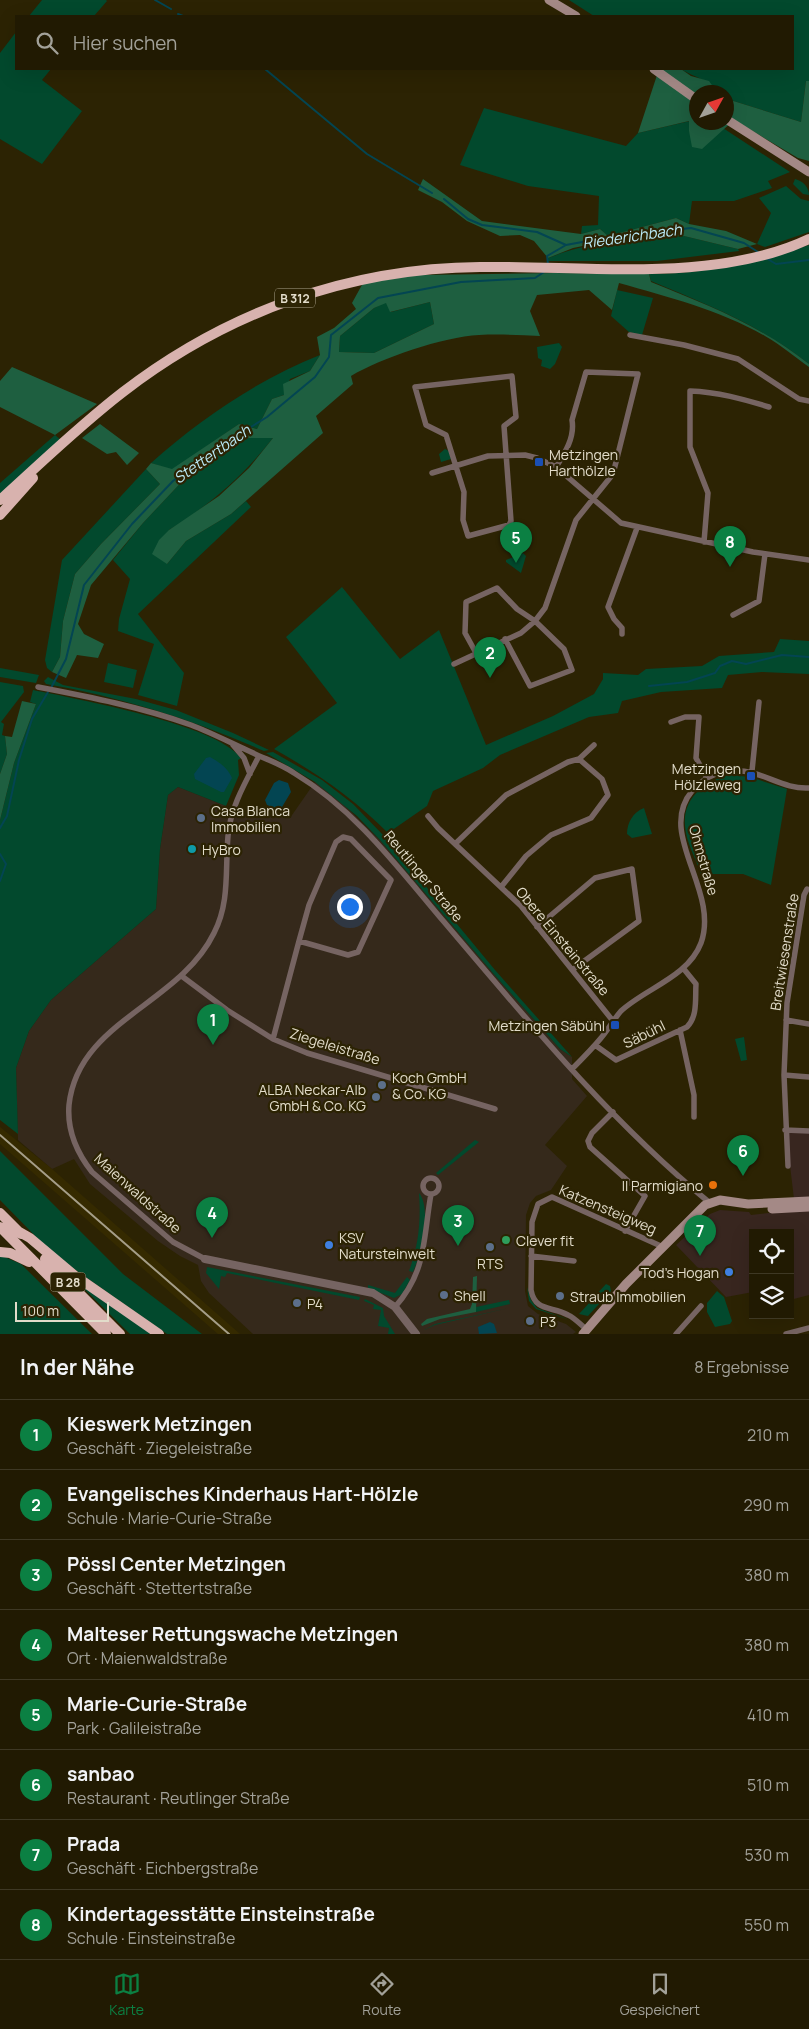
<!DOCTYPE html>
<html lang="de">
<head>
<meta charset="utf-8">
<style>
  :root { --surface:#211a02; --page:#29230c; --text:#f1f3f6; --muted:#a2a199; --line:#3e3824; --accent:#0b8043 }
  body { margin:0; font-family:Manrope,sans-serif; background:var(--page); color:var(--text) }
  .controls { position:absolute; right:15px; bottom:15px; display:grid; overflow:hidden; border-radius:0px; box-shadow:0 5px 20px #0002 }
  .controls button { width:45px; height:45px; display:grid; place-items:center; padding:0; border:0; border-bottom:1px solid var(--line); background:var(--surface); color:var(--text); font:25px sans-serif }
  .compass { position:absolute; left:689px; top:85px; width:45px; height:45px; border-radius:50%; background:var(--surface); box-shadow:0 5px 20px #0002; rotate:50deg }
  .scale { position:absolute; left:15px; bottom:12px; width:94px; box-sizing:border-box; padding-left:5px; border:2px solid #e2dcca; border-top:0; font-size:14px; line-height:18px; white-space:nowrap; color:#e2dcca; -webkit-text-stroke:4px #2c2303; paint-order:stroke }
  .you { position:absolute; left:349px; top:906px; width:18px; height:18px; margin:-12px; border:4px solid #fff; border-radius:50%; background:#1a73e8; box-shadow:0 0 0 8px #1a73e833 }
  .badge { display:grid; place-items:center; width:32px; height:32px; border-radius:50%; background:var(--accent); color:#fff; font-size:16px; font-weight:700 }
  .pin { position:absolute; translate:-50% -41px; filter:drop-shadow(0 1px 2px #0008) }
  .pin::after { content:''; position:absolute; top:26px; width:18px; height:15px; background:inherit; clip-path:polygon(0 0,100% 0,50% 100%) }
  .list { margin:0; padding:0; list-style:none }
  h2 { display:flex; justify-content:space-between; align-items:center; height:65px; margin:0; padding:0 20px; font-size:21px }
  h2 small { font-size:16px; font-weight:400; color:var(--muted) }
  .list li { display:grid; grid-template-columns:32px 1fr auto; gap:15px; align-items:center; box-sizing:border-box; height:70px; padding:0 20px; border-top:1px solid var(--line) }
  .list b { display:block; font-size:19px; white-space:nowrap }
  .list p { margin:0; font-size:16px; white-space:nowrap; color:var(--muted) }
  .list em { font-size:16px; font-style:normal; color:var(--muted) }
  .icon { flex:none; width:28px; height:28px; fill:none; stroke:currentColor; stroke-width:2; stroke-linecap:round; stroke-linejoin:round }
  .map { position:relative; flex:none; width:809px; height:1334px; overflow:hidden }
  .search { position:absolute; background:var(--surface); box-shadow:0 5px 20px #0002; left:15px; right:15px; top:15px; height:55px; display:flex; align-items:center; gap:12px; box-sizing:border-box; padding:0 18px; border-radius:0px; color:var(--muted); font-size:19px }
  .sheet { height:625px; background:var(--surface) }
  nav { display:flex; justify-content:space-around; align-items:center; box-sizing:border-box; height:70px; border-top:1px solid var(--line); background:var(--surface); font-size:14px; color:var(--muted) }
  nav a { display:grid; justify-items:center; gap:2px }
  nav .on { color:var(--accent) }
  .map>svg:first-child { display:block }
  .commercial { fill:#38261f }
  .industrial { fill:#35291b }
  .built { fill:#352a00 }
  .green { fill:#02492d }
  .forest { fill:#1e5f40; fill-rule:evenodd }
  .water { fill:#034552 }
  .lines { fill:none; stroke-linecap:round; stroke-linejoin:round }
  .stream { stroke:#034552; stroke-width:2 }
  .minor { stroke:#766462; stroke-width:5.5 }
  .tertiary { stroke:#766462; stroke-width:8 }
  .secondary { stroke:#a48986; stroke-width:9 }
  .trunk { stroke:#d8b2ae; stroke-width:10 }
  .rail { stroke:#a59e88; stroke-width:2 }
  .transit-dot { fill:#1a4fb4; stroke:#2c2303; stroke-width:2 }
  .service-dot { fill:#5c6f8a; stroke:#2c2303; stroke-width:2 }
  .culture-dot { fill:#0f9aa8; stroke:#2c2303; stroke-width:2 }
  .food-dot { fill:#e8710a; stroke:#2c2303; stroke-width:2 }
  .leisure-dot { fill:#2e9e5b; stroke:#2c2303; stroke-width:2 }
  .shop-dot { fill:#3f7fe0; stroke:#2c2303; stroke-width:2 }
  .labels { text-anchor:middle; dominant-baseline:central; stroke-width:4.5; stroke-linejoin:round; paint-order:stroke }
  .shield { fill:#2c2303; stroke:#aba48e; stroke-width:1 }
  .shield-label { font-size:12px; font-weight:bold; fill:#e2dcca }
  .poi-label { font-size:14px; fill:#e2dcca; stroke:#2c2303; text-anchor:start }
  .street-label { font-size:14px; fill:#e2dcca; stroke:#2c2303 }
  .water-label { font-size:15px; font-style:italic; fill:#bbecf9; stroke:#2c2303 }
</style>
</head>
<body>
<div class="map">
<svg width="809" height="1334" viewBox="0 0 809 1334">
  <rect width="100%" height="100%" fill="#2c2303"/>
  <path class="commercial" d="M786,1132L809,1133V1199H794Z
    M809,1208V1295L790,1300V1233H753V1292L726,1297L676,1245L710,1214L720,1210L749,1212L751,1215Z"/>
  <path class="industrial" d="M315,782L339,800L380,840L492,972L560,1049L572,1057V1079L587,1096L545,1145L567,1166L551,1190L536,1196L530,1203L526,1215L525,1291L528,1306L538,1314L566,1324L576,1332L573,1334H253L209,1293L201,1281L198,1265L180,1256L158,1241L90,1184L74,1159L52,1169L18,1140L16,1068L29,1031L51,1000L156,909L160,849L168,795L178,787L236,810L290,818Z"/>
  <path class="built" d="M0,1127L52,1169L240,1334H218L0,1144Z"/>
  <path class="green" d="M42,0H106L107,1L94,16H29Z
    M569,0H809V81H806L801,122L727,99L726,92H717C705,77 697,79 681,69H793V16H594Z
    M16,32V69H51L42,80L82,111L42,164L0,139V53Z
    M484,108L626,146L638,133L690,121L689,131L702,148L723,128L790,172L768,181L772,188L734,201H692L689,224L676,218L608,236L600,229L581,234L582,226L598,225L599,196L528,186L460,165Z
    M795,179C803,181 809,187 809,195L803,194L793,184Z
    M786,186L801,199L809,201V232L765,247L757,244L771,213L759,198Z
    M684,236L738,249L739,251L657,261H548V258C595,240 634,237 684,236Z
    M809,245V364C760,325 708,305 651,281L649,274C705,274 756,262 809,245Z
    M617,290L653,298L642,335L629,332L611,316Z
    M386,302L391,312L430,302L434,324L374,353L339,352L340,336L374,308Z
    M559,343L562,347L555,364L550,369L541,366L542,360L538,358L537,347Z
    M320,355L310,371L290,379L284,395L272,399L257,429L239,424L172,470L151,463C200,419 259,379 320,355Z
    M55,435L61,440L0,494V483Z
    M241,438H273C243,476 210,505 169,530L167,564L186,541L231,514L246,501L251,507L138,614L184,673L177,706L138,695L154,644L118,631L119,619L130,579L113,560L143,523L190,473Z
    M445,449L449,451L451,459L441,462L439,454Z
    M146,469L160,484L101,544L75,574L63,621L60,657L52,672L47,668L45,660L62,560Z
    M523,553L526,556L521,573L506,562V560Z
    M342,587L400,659L439,630L486,745L553,716L594,694L603,679V673L638,675L646,669L702,666L719,656L774,652L780,639L809,641V674L762,672L728,675L722,688L661,692L622,701L618,713L589,717L500,755L483,768L433,791L427,806L388,833C352,797 318,774 274,749L337,703L286,637Z
    M108,663L137,670L133,688L104,682Z
    M0,668L39,675L36,683L0,677Z
    M48,677L63,685L136,699L176,710L233,733L269,750L264,751C194,720 121,697 46,684L44,681Z
    M0,682L23,686L24,692L1,722L4,724L2,735L5,736L7,754L0,774Z
    M33,690C76,699 216,724 241,758L238,760L239,775L226,806L178,787L168,795L160,849L156,909L51,1000L29,1031L16,1068L18,1134L0,1120V820L14,763L36,704L30,702Z
    M273,752L322,780L353,804L385,837L495,970L572,1057L560,1049L492,972L380,840L357,816L315,782L266,753Z
    M730,775L750,777L787,789L771,885L743,874H701C696,859 686,842 685,826C682,798 706,780 730,775Z
    M644,808L652,834L632,838L627,834C627,823 633,812 644,808Z
    M744,1037L747,1060L741,1061L735,1039Z
    M475,1140L479,1142L438,1175L436,1173Z
    M0,1151L123,1274L202,1334H167L77,1271L43,1244L0,1200Z
    M419,1193C432,1208 421,1255 413,1272L409,1271C419,1245 421,1219 419,1193Z
    M0,1255L21,1264L92,1334H0Z
    M207,1267L360,1297L359,1300L227,1273L225,1277L221,1276L219,1289L206,1273Z
    M407,1277L410,1280L402,1294L394,1298L368,1288V1285L395,1293Z
    M74,1279L156,1334H130Z
    M606,1284L610,1286L611,1291L588,1316L579,1314L591,1301L592,1303L595,1300L593,1298Z
    M527,1287L531,1300L537,1308L570,1320L536,1309L529,1301Z
    M717,1291L724,1297L732,1321L730,1324L715,1327L707,1312V1303Z
    M365,1299L383,1308L384,1316L395,1334H388L389,1328L378,1326L381,1310L373,1309L374,1305L364,1301Z
    M509,1300L510,1304L476,1312V1307Z
    M509,1308L435,1325L424,1330L435,1324Z"/>
  <path class="forest" d="M659,69H681L691,76L709,81L717,92H696V122H726L727,99L801,122L806,81H809V161L798,158L734,120L702,149L692,147L689,131V121L638,133Z
    M423,179L482,221L581,234L600,229L608,236L676,218L689,224L726,231L757,244L738,249L684,236L627,237L573,248L548,258L534,241L520,235L500,236L467,221L442,202L418,190Z
    M554,273L649,274L651,282C708,305 760,325 809,364V367C795,357 781,345 765,336C720,310 668,297 619,283L612,310L589,290L537,295L530,311L540,336C520,335 499,334 479,335C443,337 381,358 351,376L353,384L316,416L323,433L231,514L186,541L167,564L152,554L159,540L169,530L219,496L249,468L273,438H241L190,473L143,523L91,585L78,624L84,634L104,644L98,658L77,655L66,678L52,672L60,657L63,621L75,574L101,544L160,484L146,469L151,463L172,469L239,424L257,429L272,399L284,395L283,384L310,371L320,355L317,337L334,328L356,309L352,303L363,283L418,275ZM430,302L434,324L374,353L339,352L340,336L374,308L386,303L390,312Z
    M12,367L97,404L55,435L0,407V381Z
    M100,424L139,453L127,465L116,452L107,454L82,438Z
    M22,701L36,704L14,763L0,820V774L7,754L5,736L12,737Z
    M477,1276L476,1312L440,1319L422,1326L421,1324L427,1319L470,1309L472,1304L473,1277Z"/>
  <path class="water" d="M210,757C219,762 228,768 232,778L224,792H221L195,779L194,774L206,758Z
    M279,780L288,783L291,792L282,807L274,808L267,805L265,800L274,783Z
    M490,1322L494,1324L497,1333L479,1334L478,1327Z"/>
  <g class="lines">
    <path class="stream" d="M155,0L171,9
      M178,14L183,16
      M265,69L367,154L432,193
      M444,199L468,219L482,225L537,232L566,245
      M766,258L776,264L809,260
      M548,264L547,256L566,245L609,237L691,228L744,243L758,252
      M649,686L687,682L715,673L720,666L732,661L746,664L782,655L809,657
      M51,688L66,659L84,585L132,524L173,481L225,443L267,417L315,377L329,357L331,335L378,298L461,282L535,278L544,272
      M0,828L7,816L19,760L32,719L48,692
      M0,854L6,864L0,881"/>
    <path class="minor" d="M630,335L684,345L738,359L799,399L809,401
      M512,376L516,417L504,426L511,521L509,525L468,536L463,520L464,492L446,435L426,425L415,387Z
      M432,473L488,456L525,455L537,458L556,467L621,523L753,552L809,560
      M704,542L708,493L690,447V391C718,392 743,399 769,407
      M733,615L759,601L765,554
      M622,634V628L614,619L608,607L637,528
      M476,653L465,633L466,602L497,588L517,609L535,621L564,649L572,670L530,686L505,639
      M454,664L521,633L535,621L545,608L576,520L613,474L638,374L586,372L572,420C575,437 565,453 556,467
      M38,687C90,697 141,707 191,725C212,733 231,743 251,752C265,759 281,764 294,773C357,811 399,869 445,923C528,1021 611,1122 710,1203
      M671,722L685,717H699L696,758L707,778
      M233,745L244,758L250,774
      M579,759L594,745
      M752,771L759,702
      M428,816L438,828L521,906L613,1021
      M455,844L506,795L568,762L579,759L602,779L608,795L591,818L551,835L539,845L526,856L501,887
      M537,927L595,878L632,869L639,921L572,970
      M183,977L227,1010L273,1039L307,1053L495,1109
      M786,1020L809,1024
      M680,1030L694,1095V1117
      M273,1039L299,941L348,955L358,952L391,880L351,839L343,837L336,842L309,905L299,941
      M595,1045L616,1060L687,1027C698,1016 695,998 696,984L683,968
      M572,1069C582,1059 592,1049 601,1038C608,1030 613,1020 621,1011C646,988 688,977 701,943C720,890 656,834 692,791C702,779 716,772 732,771C759,768 782,790 809,788
      M784,1075L809,1077
      M613,1112L592,1133L588,1141L590,1147L645,1196L625,1231
      M785,1130L809,1131
      M788,1166L784,1075L787,1003L804,895L807,889
      M423 1186a8 8 0 1 1 16 0a8 8 0 1 1-16 0Z
      M531,1256L574,1261
      M205,1259L173,1242L92,1172C77,1153 67,1130 69,1105C78,1021 179,1005 214,933C230,902 225,870 228,836C230,808 246,781 259,756
      M395,1307C427,1271 423,1239 431,1194
      M587,1330C581,1325 575,1318 568,1315C552,1306 535,1312 531,1290L532,1222L538,1204L552,1197L663,1247
      M676,1334L701,1306
      M786,1334L809,1328"/>
    <path class="tertiary" d="M205,1259L373,1293L395,1307L416,1334"/>
    <path class="secondary" d="M549,0L576,16
      M654,69L696,99
      M726,119L809,172
      M772,1209L809,1207
      M583,1334L626,1284L705,1205L720,1200L748,1204L809,1201"/>
    <path class="trunk" d="M0,500C40,464 80,425 123,392C227,312 349,268 480,267C583,265 714,284 809,239
      M0,515L33,478
      M0,1213L21,1234
      M0,1227L106,1334
      M16,1230L30,1238L74,1275L159,1334
      M0,1252L10,1253L29,1262
      M45,1259L120,1334"/>
    <path class="rail" d="M0,1135L229,1334"/>
  </g>
  <g class="transit-dot">
    <rect x="534" y="457" width="10" height="10" rx="2.5"/>
    <rect x="746" y="771" width="10" height="10" rx="2.5"/>
    <rect x="610" y="1020" width="10" height="10" rx="2.5"/>
  </g>
  <g class="service-dot">
    <circle cx="201" cy="818" r="5"/>
    <circle cx="382" cy="1085" r="5"/>
    <circle cx="376" cy="1097" r="5"/>
    <circle cx="490" cy="1247" r="5"/>
    <circle cx="444" cy="1295" r="5"/>
    <circle cx="560" cy="1296" r="5"/>
    <circle cx="297" cy="1303" r="5"/>
    <circle cx="530" cy="1321" r="5"/>
  </g>
  <circle class="culture-dot" cx="192" cy="849" r="5"/>
  <circle class="food-dot" cx="713" cy="1185" r="5"/>
  <circle class="leisure-dot" cx="506" cy="1240" r="5"/>
  <g class="shop-dot">
    <circle cx="329" cy="1245" r="5"/>
    <circle cx="729" cy="1272" r="5"/>
  </g>
  <g class="labels">
    <g class="shield">
      <rect x="275" y="288.5" width="40" height="19" rx="4"/>
      <rect x="50.5" y="1272.5" width="35" height="19" rx="4"/>
    </g>
    <g class="shield-label">
      <text x="295" y="298">B 312</text>
      <text x="68" y="1282">B 28</text>
    </g>
    <g class="poi-label">
      <text x="549" y="454">Metzingen<tspan x="549" dy="16">Harthölzle</tspan></text>
      <text x="741" y="768" text-anchor="end">Metzingen<tspan x="741" dy="16">Hölzleweg</tspan></text>
      <text x="211" y="810">Casa Blanca<tspan x="211" dy="16">Immobilien</tspan></text>
      <text x="202" y="849">HyBro</text>
      <text x="605" y="1025" text-anchor="end">Metzingen Säbühl</text>
      <text x="392" y="1077">Koch GmbH<tspan x="392" dy="16">&amp; Co. KG</tspan></text>
      <text x="366" y="1089" text-anchor="end">ALBA Neckar-Alb<tspan x="366" dy="16">GmbH &amp; Co. KG</tspan></text>
      <text x="703" y="1185" text-anchor="end">Il Parmigiano</text>
      <text x="339" y="1237">KSV<tspan x="339" dy="16">Natursteinwelt</tspan></text>
      <text x="516" y="1240">Clever fit</text>
      <text x="490" y="1263" text-anchor="middle">RTS</text>
      <text x="719" y="1272" text-anchor="end">Tod's Hogan</text>
      <text x="454" y="1295">Shell</text>
      <text x="570" y="1296">Straub Immobilien</text>
      <text x="307" y="1303">P4</text>
      <text x="540" y="1321">P3</text>
    </g>
    <g class="street-label">
      <text transform="translate(704 860) rotate(74)">Ohmstraße</text>
      <text transform="translate(424 876) rotate(50)">Reutlinger Straße</text>
      <text transform="translate(563 941) rotate(50)">Obere Einsteinstraße</text>
      <text transform="translate(784 952) rotate(-81)">Breitwiesenstraße</text>
      <text transform="translate(644 1034) rotate(-26)">Säbühl</text>
      <text transform="translate(335 1046) rotate(17)">Ziegeleistraße</text>
      <text transform="translate(138 1193) rotate(42)">Maienwaldstraße</text>
      <text transform="translate(608 1209) rotate(23)">Katzensteigweg</text>
    </g>
    <g class="water-label">
      <text transform="translate(632 236) rotate(-8)">Riederichbach</text>
      <text transform="translate(212 454) rotate(-35)">Stettertbach</text>
    </g>
  </g>
</svg>
<div class="controls">
<button><svg class="icon" aria-label="locate" viewBox="0 0 24 24"><circle cx="12" cy="12" r="6"/><path d="M12 2v4M12 18v4M2 12h4M18 12h4"/></svg></button>
<button><svg class="icon" aria-label="layers" viewBox="0 0 24 24"><path d="M12 4l9 5-9 5-9-5zM3 14l9 5 9-5"/></svg></button>
</div>
<svg class="compass" viewBox="-18 -18 36 36"><path d="M0-13l5 13h-10z" fill="#e53935"/><path d="M0 13l5-13h-10z" fill="#a2a199"/></svg>
<div class="scale">100 m</div>
<div class="you"></div>
<div class="pin badge" style="left:213px;top:1045px">1</div>
<div class="pin badge" style="left:490px;top:678px">2</div>
<div class="pin badge" style="left:458px;top:1246px">3</div>
<div class="pin badge" style="left:212px;top:1238px">4</div>
<div class="pin badge" style="left:516px;top:563px">5</div>
<div class="pin badge" style="left:743px;top:1176px">6</div>
<div class="pin badge" style="left:700px;top:1256px">7</div>
<div class="pin badge" style="left:730px;top:567px">8</div>
<div class="search"><svg class="icon" aria-label="search" viewBox="0 0 24 24"><circle cx="10" cy="10" r="6"/><path d="M15 15l6 6"/></svg>Hier suchen</div>
</div>
<section class="sheet">
<h2>In der Nähe<small>8 Ergebnisse</small></h2>
<ul class="list">
<li><span class="badge">1</span><div><b>Kieswerk Metzingen</b><p>Geschäft · Ziegeleistraße</p></div><em>210 m</em></li>
<li><span class="badge">2</span><div><b>Evangelisches Kinderhaus Hart-Hölzle</b><p>Schule · Marie-Curie-Straße</p></div><em>290 m</em></li>
<li><span class="badge">3</span><div><b>Pössl Center Metzingen</b><p>Geschäft · Stettertstraße</p></div><em>380 m</em></li>
<li><span class="badge">4</span><div><b>Malteser Rettungswache Metzingen</b><p>Ort · Maienwaldstraße</p></div><em>380 m</em></li>
<li><span class="badge">5</span><div><b>Marie-Curie-Straße</b><p>Park · Galileistraße</p></div><em>410 m</em></li>
<li><span class="badge">6</span><div><b>sanbao</b><p>Restaurant · Reutlinger Straße</p></div><em>510 m</em></li>
<li><span class="badge">7</span><div><b>Prada</b><p>Geschäft · Eichbergstraße</p></div><em>530 m</em></li>
<li><span class="badge">8</span><div><b>Kindertagesstätte Einsteinstraße</b><p>Schule · Einsteinstraße</p></div><em>550 m</em></li>
</ul>
</section>
<nav>
<a class="on"><svg class="icon" aria-label="map" viewBox="0 0 24 24"><path d="M3 6l6-2 6 2 6-2v14l-6 2-6-2-6 2zM9 4v14M15 6v14"/></svg>Karte</a>
<a><svg class="icon" aria-label="directions" viewBox="0 0 24 24"><path d="M12 3l9 9-9 9-9-9zM9 14v-3h6M13 9l2 2-2 2"/></svg>Route</a>
<a><svg class="icon" aria-label="saved" viewBox="0 0 24 24"><path d="M7 4h10v16l-5-4-5 4z"/></svg>Gespeichert</a>
</nav>
</body>
</html>
